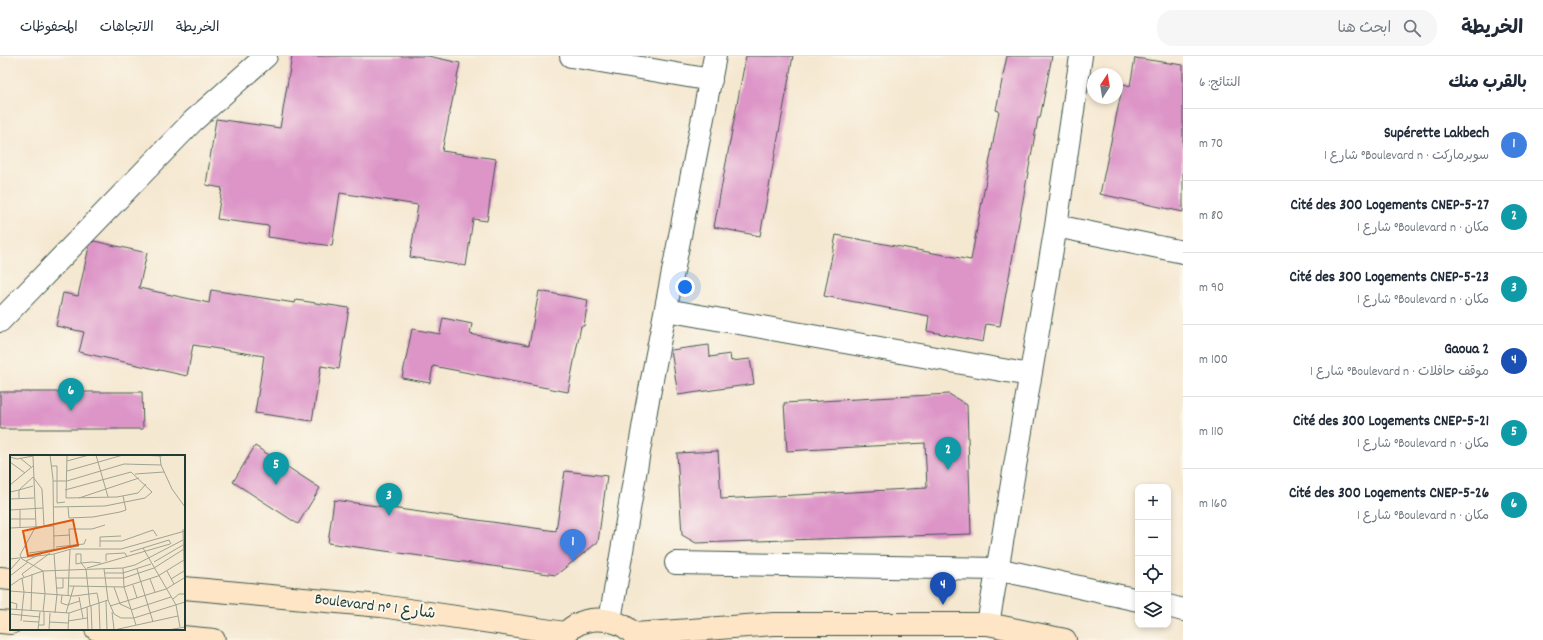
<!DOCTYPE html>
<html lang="ar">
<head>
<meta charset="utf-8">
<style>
  :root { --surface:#fff; --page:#f6f6f7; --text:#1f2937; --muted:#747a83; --line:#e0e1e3; --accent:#1f6fb2 }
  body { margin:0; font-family:Dekko,"Playpen Sans Arabic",sans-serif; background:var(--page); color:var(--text); direction:rtl }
  .controls { position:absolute; right:12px; bottom:12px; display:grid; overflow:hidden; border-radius:8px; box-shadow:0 2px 6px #0003 }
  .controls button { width:36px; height:36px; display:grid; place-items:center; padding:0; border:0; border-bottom:1px solid var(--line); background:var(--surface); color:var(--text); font:20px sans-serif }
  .compass { position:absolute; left:1087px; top:12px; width:36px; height:36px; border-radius:50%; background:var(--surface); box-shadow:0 2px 6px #0003; rotate:12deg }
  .you { position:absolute; left:685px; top:231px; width:14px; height:14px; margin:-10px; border:3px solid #fff; border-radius:50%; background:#1a73e8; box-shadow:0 0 0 6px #1a73e833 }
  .badge { display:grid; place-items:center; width:26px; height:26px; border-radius:50%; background:var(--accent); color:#fff; font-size:13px; font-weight:700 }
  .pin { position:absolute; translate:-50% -33px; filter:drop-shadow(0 1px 2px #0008) }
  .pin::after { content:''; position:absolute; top:21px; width:14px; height:12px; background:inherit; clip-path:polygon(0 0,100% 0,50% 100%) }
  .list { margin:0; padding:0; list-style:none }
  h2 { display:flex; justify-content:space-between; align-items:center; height:52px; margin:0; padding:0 16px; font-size:17px }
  h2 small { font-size:13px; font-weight:400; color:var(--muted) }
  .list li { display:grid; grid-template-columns:26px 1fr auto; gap:12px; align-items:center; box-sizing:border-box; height:72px; padding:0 16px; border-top:1px solid var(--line) }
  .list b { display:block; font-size:15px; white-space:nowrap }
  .list p { margin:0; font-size:13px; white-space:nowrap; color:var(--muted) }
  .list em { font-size:13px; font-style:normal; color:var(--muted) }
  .icon { flex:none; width:22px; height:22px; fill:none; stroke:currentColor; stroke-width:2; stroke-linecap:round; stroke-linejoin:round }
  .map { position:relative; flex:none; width:1183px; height:584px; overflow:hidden; direction:ltr }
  header { display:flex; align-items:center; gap:24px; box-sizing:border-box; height:56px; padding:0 20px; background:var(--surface); border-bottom:1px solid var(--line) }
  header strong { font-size:19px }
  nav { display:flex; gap:22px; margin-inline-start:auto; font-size:14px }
  .search { width:280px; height:36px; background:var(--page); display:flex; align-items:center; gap:10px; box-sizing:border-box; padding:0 14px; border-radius:16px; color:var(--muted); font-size:15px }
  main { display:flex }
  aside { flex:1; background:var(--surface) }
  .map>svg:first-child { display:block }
  .building { fill:#dd95c8 }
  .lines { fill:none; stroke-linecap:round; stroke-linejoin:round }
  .minor-casing { stroke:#3f574c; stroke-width:24 }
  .secondary-casing { stroke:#3f574c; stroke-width:24 }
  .minor { stroke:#fff; stroke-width:22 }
  .secondary { stroke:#fde5c5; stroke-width:22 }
  .labels { text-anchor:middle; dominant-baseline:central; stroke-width:4; stroke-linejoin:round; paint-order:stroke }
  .street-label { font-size:16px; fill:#1f3d34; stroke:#fbf7ec }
  .inset-road { fill:none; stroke:#9fa492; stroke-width:1 }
  .view { fill:#de580e; fill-opacity:0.15; stroke:#de580e; stroke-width:2 }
  .inset-edge { fill:none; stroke:#1f3d34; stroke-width:2 }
</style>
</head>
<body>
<header>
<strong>الخريطة</strong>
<div class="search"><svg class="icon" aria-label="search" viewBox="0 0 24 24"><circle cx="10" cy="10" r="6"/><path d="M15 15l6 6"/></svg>ابحث هنا</div>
<nav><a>الخريطة</a><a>الاتجاهات</a><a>المحفوظات</a></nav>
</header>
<main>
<aside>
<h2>بالقرب منك<small>النتائج: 6</small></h2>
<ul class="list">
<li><span class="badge" style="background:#3f7fe0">1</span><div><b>Supérette Lakbech</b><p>سوبرماركت · Boulevard n° شارع 1</p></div><em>70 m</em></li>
<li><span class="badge" style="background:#0f9aa8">2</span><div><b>Cité des 300 Logements CNEP-5-27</b><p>مكان · Boulevard n° شارع 1</p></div><em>80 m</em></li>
<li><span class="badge" style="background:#0f9aa8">3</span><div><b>Cité des 300 Logements CNEP-5-23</b><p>مكان · Boulevard n° شارع 1</p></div><em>90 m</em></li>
<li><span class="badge" style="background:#1a4fb4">4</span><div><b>Gaoua 2</b><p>موقف حافلات · Boulevard n° شارع 1</p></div><em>100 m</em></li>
<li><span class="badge" style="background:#0f9aa8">5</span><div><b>Cité des 300 Logements CNEP-5-21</b><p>مكان · Boulevard n° شارع 1</p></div><em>110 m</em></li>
<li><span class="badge" style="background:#0f9aa8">6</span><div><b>Cité des 300 Logements CNEP-5-26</b><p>مكان · Boulevard n° شارع 1</p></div><em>160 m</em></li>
</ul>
</aside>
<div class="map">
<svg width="1183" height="584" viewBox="0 0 1183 584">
  <rect width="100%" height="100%" fill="#fbf7ec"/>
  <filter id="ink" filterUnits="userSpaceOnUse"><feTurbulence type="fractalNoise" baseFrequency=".025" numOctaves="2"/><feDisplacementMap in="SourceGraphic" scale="8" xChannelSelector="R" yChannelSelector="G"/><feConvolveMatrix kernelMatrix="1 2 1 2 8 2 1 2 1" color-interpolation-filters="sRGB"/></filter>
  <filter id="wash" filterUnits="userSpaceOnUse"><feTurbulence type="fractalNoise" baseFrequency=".012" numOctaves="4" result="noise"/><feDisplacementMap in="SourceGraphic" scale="16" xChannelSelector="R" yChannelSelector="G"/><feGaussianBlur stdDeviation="0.9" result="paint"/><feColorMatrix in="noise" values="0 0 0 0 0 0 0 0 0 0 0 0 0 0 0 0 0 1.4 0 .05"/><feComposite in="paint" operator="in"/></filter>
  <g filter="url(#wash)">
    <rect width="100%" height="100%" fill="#f5e8d1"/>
    <g id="blocks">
      <path class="building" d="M292,0H428L460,7L442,95L496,103L487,165L473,163L466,210L410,201L418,149L340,137L332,190L268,181L269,170L217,163L222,132L206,129L216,63L280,72Z
        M746,0H793L760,180L714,171Z
        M1007,0H1052L1040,62H1038L1000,270L986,268L983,286L927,275L929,260L824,240L836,179L971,204L999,55L996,54Z
        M1135,2L1183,9V156L1100,138L1123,28L1130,30Z
        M94,185L147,197L139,232L209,247L211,234L295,247L296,244L349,252L339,313L321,310L312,365L255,357L264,300L193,289L187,320L79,296L84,276L56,270L63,237L78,240L89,191Z
        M539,235L588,244L584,270H581L568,336L433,310L430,327L402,322L412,273L440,278L443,262L472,268L470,278L529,289Z
        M709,289L710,301L730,298L731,305L750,303L754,328L678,339L671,294Z
        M0,336H142L143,373H0Z
        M949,338L967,349L971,478L696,487L682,479L677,397L718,395L721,443L927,432L925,387L787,395L784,347Z
        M255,390L320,432L298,468L233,426Z
        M565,415L607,420L598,486L556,519L328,487L334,444L556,475Z"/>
    </g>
  </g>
  <g filter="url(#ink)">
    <use href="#blocks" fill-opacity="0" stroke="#3f574c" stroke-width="1"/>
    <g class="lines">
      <g class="minor-casing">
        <path id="minor" d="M571,0L711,24
          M1056,170L1081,0
          M666,254L1030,319
          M0,265L193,65L266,0
          M676,507L997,513L1138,544
          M1168,550L1183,554
          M610,564L647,349L715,0
          M988,568L1056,170L1183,196"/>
      </g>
      <g class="secondary-casing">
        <path id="secondary" d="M0,522L11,523
          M184,532L381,550L565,577
          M0,566L11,567
          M96,573L214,584
          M635,578L774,568H988L1065,584
          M560,584C564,578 569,573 576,569C595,558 627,564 637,584"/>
      </g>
      <use href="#minor" class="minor"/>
      <use href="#secondary" class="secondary"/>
    </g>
  </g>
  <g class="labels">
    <g class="street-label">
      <text transform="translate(375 551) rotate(7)">Boulevard n° شارع 1</text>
    </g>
  </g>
  <g transform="translate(10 399)">
    <rect width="175" height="175" fill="#f5e8d1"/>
    <path class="inset-road" d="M40,0L43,24L44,95M57,0L56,43L107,42L128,38L136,29M86,0L98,42M129,0L150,1M157,0L150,1L151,10L162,34L175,52M0,2L7,4L23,1L26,71L10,100L12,104L33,116L35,139L33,157M10,3L21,12M57,6L79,0M0,7L15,18M41,11H47V48L55,47M57,16L113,0M125,19L154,17M43,26H57L114,9L151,10M0,30L23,11M23,31L9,35L23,22L32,34L34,71M0,37L9,35V43M69,43L129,23M0,44L24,43M43,52L95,51L135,43L142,37L121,17L55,35M58,52L59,63L83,62L110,57L116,55L113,41M10,54V72M0,55L33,53M0,64H25M0,73L43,71M173,74L175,142M43,81L60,80M90,86H112L143,75L147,81M60,91L59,74H82L95,70M46,92L74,89L76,84M90,92V82L111,81M133,93L166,150L170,172M120,97L159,85L161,89M19,98L69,91M44,99L47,139L45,158M0,104L44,99L61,94H111L175,76M16,106L31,99M96,106V99L115,98L117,102M144,107L173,90M77,113L160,89M113,113L114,132L126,170M94,114L98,145L104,159L111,163H124L175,147M127,114L143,167M0,115L10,104M157,116L164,129M95,118H113L141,109M0,121L18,107M14,122L12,119L40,98M45,123H114L144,113L174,94M140,124L145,137M161,124L174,116M123,130L127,143M0,131L10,124L33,116L113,113L125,110L173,85M59,131L114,132L148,121L174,105M104,132L110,149L121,154M46,133H53V123M0,136L64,141L87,138L89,148L90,175M52,140L51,148L57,150L70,146M58,141L60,94M69,142L73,163M163,144L169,139H175M96,146L97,175M0,147L7,149L6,155M81,150L82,175M80,151L76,114L71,108V99H66V109L71,108L82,107L91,108M100,151L156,134L174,123M77,152L78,175M0,154L59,158L98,145M121,155L161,142M21,156L22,119M102,157L104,174M56,158L64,131M0,159L30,162M11,166L14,137L12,123M13,166L29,167M58,166L77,163M39,167L58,168M29,170H34V157M28,175L30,157M39,175L40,158M58,175L59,158M104,175L168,161M158,175L175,172"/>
    <path class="view" d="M63,65L68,90L18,101L13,76Z"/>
    <rect width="175" height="175" class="inset-edge"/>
  </g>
</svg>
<div class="controls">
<button>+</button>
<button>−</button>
<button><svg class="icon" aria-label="locate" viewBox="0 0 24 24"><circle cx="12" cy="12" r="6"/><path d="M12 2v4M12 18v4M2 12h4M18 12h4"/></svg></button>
<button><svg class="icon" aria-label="layers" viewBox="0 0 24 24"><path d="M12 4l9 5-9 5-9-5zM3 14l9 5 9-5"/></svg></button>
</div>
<svg class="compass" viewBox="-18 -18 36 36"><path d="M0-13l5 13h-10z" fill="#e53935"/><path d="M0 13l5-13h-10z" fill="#747a83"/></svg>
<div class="you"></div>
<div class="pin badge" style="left:573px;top:506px;background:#3f7fe0">1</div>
<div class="pin badge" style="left:948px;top:414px;background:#0f9aa8">2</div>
<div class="pin badge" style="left:389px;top:460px;background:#0f9aa8">3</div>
<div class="pin badge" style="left:943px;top:549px;background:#1a4fb4">4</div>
<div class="pin badge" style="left:276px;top:429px;background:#0f9aa8">5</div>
<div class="pin badge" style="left:71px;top:355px;background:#0f9aa8">6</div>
</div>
</main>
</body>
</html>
